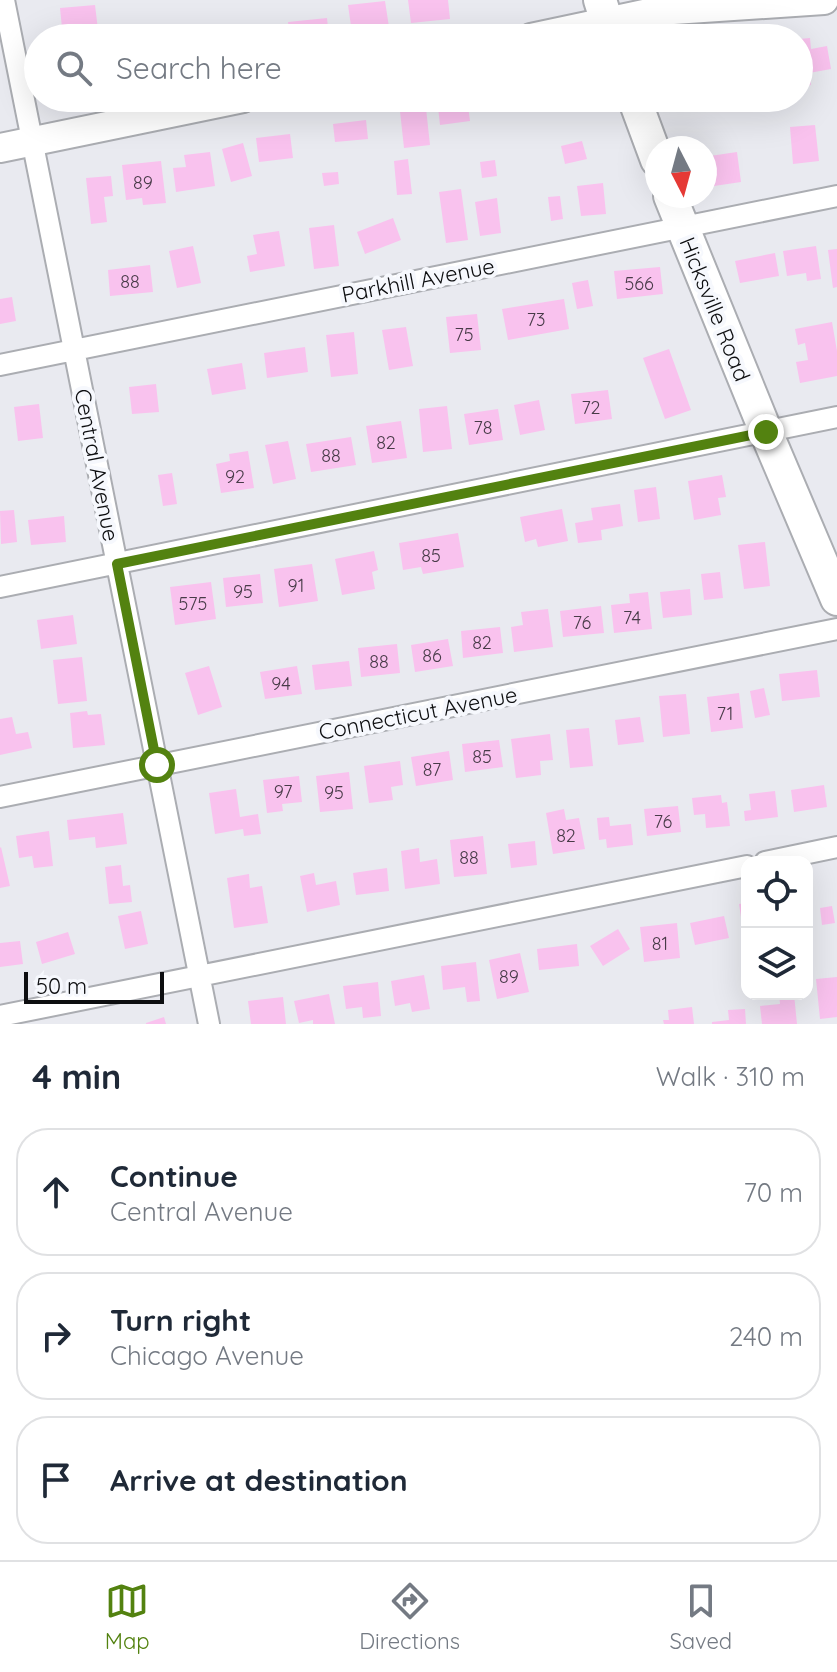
<!DOCTYPE html>
<html lang="en">
<head>
<meta charset="utf-8">
<style>
  :root { --surface:#fff; --page:#f2f2f3; --text:#1f2937; --muted:#747a83; --line:#e0e1e3; --accent:#538210 }
  body { margin:0; font-family:Quicksand,sans-serif; background:var(--page); color:var(--text) }
  .controls { position:absolute; right:24px; bottom:24px; display:grid; overflow:hidden; border-radius:16px; box-shadow:0 8px 32px #0002 }
  .controls button { width:72px; height:72px; display:grid; place-items:center; padding:0; border:0; border-bottom:2px solid var(--line); background:var(--surface); color:var(--text); font:40px sans-serif }
  .compass { position:absolute; left:645px; top:136px; width:72px; height:72px; border-radius:50%; background:var(--surface); box-shadow:0 8px 32px #0002; rotate:174deg }
  .scale { position:absolute; left:24px; bottom:20px; width:140px; box-sizing:border-box; padding-left:8px; border:4px solid #0d0e10; border-top:0; font-size:22px; line-height:28px; white-space:nowrap; color:#0d0e10; -webkit-text-stroke:6px #f6f8fd; paint-order:stroke }
  .stop { position:absolute; width:24px; height:24px; margin:-18px; border:6px solid #538210; border-radius:50%; background:#fff }
  .stop.end { background:#538210; border-color:#fff; box-shadow:0 2px 8px #0008 }
  .list { margin:0; padding:0; list-style:none }
  h2 { display:flex; justify-content:space-between; align-items:center; height:104px; margin:0; padding:0 32px; font-size:34px }
  h2 small { font-size:26px; font-weight:400; color:var(--muted) }
  .list li { display:grid; grid-template-columns:52px 1fr auto; gap:24px; align-items:center; box-sizing:border-box; height:128px; margin:0 16px 16px; padding:0 16px; border:2px solid var(--line); border-radius:32px }
  .list b { display:block; font-size:30px; white-space:nowrap }
  .list p { margin:0; font-size:26px; white-space:nowrap; color:var(--muted) }
  .list em { font-size:26px; font-style:normal; color:var(--muted) }
  .icon { flex:none; width:44px; height:44px; fill:none; stroke:currentColor; stroke-width:2; stroke-linecap:round; stroke-linejoin:round }
  .map { position:relative; flex:none; width:837px; height:1024px; overflow:hidden }
  .search { position:absolute; background:var(--surface); box-shadow:0 8px 32px #0002; left:24px; right:24px; top:24px; height:88px; display:flex; align-items:center; gap:20px; box-sizing:border-box; padding:0 28px; border-radius:44px; color:var(--muted); font-size:30px }
  .sheet { height:536px; background:var(--surface) }
  nav { display:flex; justify-content:space-around; align-items:center; box-sizing:border-box; height:112px; border-top:2px solid var(--line); background:var(--surface); font-size:22px; color:var(--muted) }
  nav a { display:grid; justify-items:center; gap:4px }
  nav .on { color:var(--accent) }
  .map>svg:first-child { display:block }
  .building { fill:#f9c2ee }
  .lines { fill:none; stroke-linecap:round; stroke-linejoin:round }
  .street-casing { stroke:#abadb2; stroke-width:24 }
  .secondary-casing { stroke:#abadb2; stroke-width:32 }
  .primary-casing { stroke:#abadb2; stroke-width:36 }
  .street { stroke:#fff; stroke-width:20 }
  .secondary { stroke:#fff; stroke-width:28 }
  .primary { stroke:#fff; stroke-width:32 }
  .route { stroke:#538210; stroke-width:10 }
  .labels { text-anchor:middle; dominant-baseline:central; stroke-width:8; stroke-linejoin:round; paint-order:stroke }
  .number-label { font-size:18px; fill:#483b48 }
  .street-label { font-size:22px; fill:#0d0e10; stroke:#f6f8fd }
</style>
</head>
<body>
<div class="map">
<svg width="837" height="1024" viewBox="0 0 837 1024">
  <rect width="100%" height="100%" fill="#e9eaf0"/>
  <path class="building" d="M408,0H448L450,19L411,23Z
    M385,1L389,27L352,33L348,5Z
    M95,5L99,38H63L60,8Z
    M327,18L329,38H290L288,22Z
    M267,26L268,38H229L228,30Z
    M810,38L811,49L827,46L831,69L809,73L811,85L799,87V39Z
    M437,98H467L470,121L440,125Z
    M691,98H733L735,106L693,112Z
    M425,99L430,145L404,148L399,102Z
    M366,120L368,139L335,142L333,124Z
    M815,125L819,161L793,164L790,127Z
    M290,134L293,158L259,162L256,138Z
    M582,141L587,159L565,164L561,146Z
    M243,143L252,176L231,182L222,149Z
    M210,152L215,186L176,192L173,168L186,167L184,155Z
    M737,152L741,182L714,186L710,156Z
    M408,159L412,194L397,195L394,161Z
    M495,160L497,176L482,178L480,162Z
    M161,161L166,203L143,205L142,198L126,200L122,165Z
    M338,172L339,184L324,186L322,173Z
    M111,176L113,196L104,197L107,222L91,224L86,178Z
    M603,183L606,214L581,216L577,186Z
    M461,189L468,240L446,243L439,192Z
    M560,196L563,219L551,221L548,197Z
    M497,198L501,233L480,236L475,202Z
    M393,218L401,240L365,254L357,232Z
    M334,225L339,266L314,269L309,228Z
    M279,231L285,266L250,272L247,256L257,254L253,235Z
    M193,246L201,283L177,288L169,251Z
    M816,246L821,279L807,281L806,273L787,276L783,251Z
    M837,249V287L833,288L828,250Z
    M775,253L779,276L740,283L735,261Z
    M150,265L153,292L110,296L108,270Z
    M660,267L663,294L617,299L614,271Z
    M588,280L593,306L577,309L572,283Z
    M12,297L16,321L0,324V299Z
    M564,299L569,329L508,340L502,309Z
    M477,314L481,350L450,353L446,317Z
    M832,322L837,351V376L800,383L796,362L808,360L805,343L798,345L795,329Z
    M406,327L413,366L389,370L382,330Z
    M354,332L358,374L331,377L326,335Z
    M305,347L308,372L267,378L264,353Z
    M669,349L691,410L665,419L643,358Z
    M242,363L246,389L212,395L207,369Z
    M156,384L159,412L132,414L129,387Z
    M608,390L612,419L575,424L571,394Z
    M539,400L545,430L520,435L514,405Z
    M39,404L43,438L18,441L14,407Z
    M447,406L452,449L423,452L419,409Z
    M498,409L503,440L469,445L464,414Z
    M401,421L407,458L372,463L366,426Z
    M351,437L356,465L311,472L306,444Z
    M288,441L296,479L273,484L265,445Z
    M248,451L254,488L221,493L216,464L230,461L229,454Z
    M172,473L177,504L163,506L158,475Z
    M722,475L726,497L718,498L721,515L694,520L688,481Z
    M656,487L660,519L638,522L634,490Z
    M620,504L623,526L601,530L602,540L578,543L575,523L593,520L591,508Z
    M562,509L568,541L538,547L536,539L525,542L520,517Z
    M14,510L17,542L1,544L0,511Z
    M64,516L66,542L31,545L28,520Z
    M458,533L464,567L423,574L421,567L403,570L399,543Z
    M765,542L770,586L744,589L738,545Z
    M374,551L378,570L372,572L375,589L342,595L335,559Z
    M312,564L318,601L279,607L274,569Z
    M720,572L723,598L704,600L701,574Z
    M260,574L263,603L226,607L223,578Z
    M211,582L216,619L175,625L170,587Z
    M690,589L692,615L663,618L660,592Z
    M648,592L652,629L614,633L611,605L630,603L629,594Z
    M601,606L604,633L563,637L560,611Z
    M548,609L553,647L514,652L511,627L523,625L521,612Z
    M73,615L77,644L41,649L37,620Z
    M500,627L503,653L463,658L461,631Z
    M448,639L453,666L415,672L411,645Z
    M397,644L400,673L361,677L358,648Z
    M82,657L87,701L58,704L53,660Z
    M349,661L352,686L315,690L312,665Z
    M209,666L222,707L198,715L185,673Z
    M297,666L302,694L265,699L260,672Z
    M817,670L820,697L782,701L779,674Z
    M764,688L770,715L755,718L750,691Z
    M739,693L743,728L711,732L707,697Z
    M686,694L690,734L663,737L659,696Z
    M87,711L88,715L101,714L105,745L73,748L70,713Z
    M12,717L16,734L28,732L32,748L0,755V719Z
    M640,717L644,742L618,745L615,720Z
    M589,728L593,766L570,768L566,730Z
    M550,734L553,760L540,761L541,775L516,778L511,739Z
    M499,740L503,767L465,772L462,744Z
    M449,751L453,780L416,786L411,757Z
    M400,761L403,785L391,787L393,800L369,803L364,766Z
    M349,772L353,809L320,812L316,776Z
    M299,776L302,802L282,804L283,811L267,813L263,780Z
    M824,785L827,807L794,812L791,790Z
    M236,789L240,817L258,814L261,834L244,836L243,829L215,834L209,793Z
    M775,791L778,817L745,821L744,811L751,810L749,794Z
    M721,795L722,803L727,802L730,826L706,828L705,814L694,815L692,798Z
    M678,806L681,832L647,836L644,809Z
    M564,809L566,820L579,818L585,849L553,854L546,813Z
    M123,813L127,844L96,848L95,837L69,840L67,820Z
    M609,817L610,826L631,824L633,845L607,848L606,839L599,840L597,818Z
    M49,831L53,866L34,868L32,856L19,858L16,836Z
    M483,836L487,874L454,877L450,840Z
    M535,841L537,865L511,868L508,844Z
    M1,847L10,886L0,888V848Z
    M419,848L420,862L437,859L440,884L405,889L401,851Z
    M121,865L123,886L130,885L132,902L109,904L105,867Z
    M387,868L389,891L356,895L353,873Z
    M314,873L316,885L336,881L340,905L307,912L300,876Z
    M249,874L250,888L262,886L268,923L234,928L227,878Z
    M747,903V929L743,930L739,904Z
    M832,906L835,923L822,925L820,908Z
    M141,911L148,944L125,949L118,916Z
    M724,916L729,938L695,945L690,923Z
    M677,923L680,958L644,962L640,927Z
    M618,929L630,949L603,966L590,946Z
    M68,932L75,954L42,964L36,942Z
    M20,941L23,964L0,967V943Z
    M577,944L579,966L539,970L537,949Z
    M520,953L529,992L497,999L489,960Z
    M476,962L480,1001L467,1002L465,987L443,990L441,966Z
    M424,975L430,1009L412,1012L410,1003L395,1006L391,981Z
    M837,977V1017L820,1019L816,979Z
    M378,982L381,1016L363,1018L362,1007L346,1009L343,986Z
    M329,994L335,1024H313V1020L299,1023L294,1001Z
    M779,994H794L797,1024H762L760,1006L780,1004Z
    M283,997L286,1024H251L248,1001Z
    M692,1007L694,1024H664L663,1020H669L668,1010Z
    M745,1009L746,1024H712V1022L729,1020L728,1010Z
    M164,1017L166,1024H146V1023Z"/>
  <g class="lines">
    <g class="street-casing">
      <path id="street" d="M4,0L209,1024
        M0,365L837,196
        M0,587L837,417
        M0,797L837,629
        M765,862L837,847
        M0,1016L747,866"/>
    </g>
    <g class="secondary-casing">
      <path id="secondary" d="M531,38L658,11L824,0
        M0,148L243,98"/>
    </g>
    <g class="primary-casing">
      <path id="primary" d="M600,0L612,38
        M634,98L657,160
        M670,196L766,432L837,599"/>
    </g>
    <use href="#street" class="street"/>
    <use href="#secondary" class="secondary"/>
    <use href="#primary" class="primary"/>
  </g>
  <g class="lines">
    <path class="route" d="M157,765L117,564L766,432"/>
  </g>
  <g class="labels">
    <g class="number-label">
      <text x="143" y="182">89</text>
      <text x="130" y="281">88</text>
      <text x="639" y="283">566</text>
      <text x="536" y="319">73</text>
      <text x="464" y="334">75</text>
      <text x="591" y="407">72</text>
      <text x="483" y="427">78</text>
      <text x="386" y="442">82</text>
      <text x="331" y="455">88</text>
      <text x="235" y="476">92</text>
      <text x="431" y="555">85</text>
      <text x="296" y="585">91</text>
      <text x="243" y="591">95</text>
      <text x="193" y="603">575</text>
      <text x="632" y="617">74</text>
      <text x="582" y="622">76</text>
      <text x="482" y="642">82</text>
      <text x="432" y="655">86</text>
      <text x="379" y="661">88</text>
      <text x="281" y="683">94</text>
      <text x="725" y="713">71</text>
      <text x="482" y="756">85</text>
      <text x="432" y="769">87</text>
      <text x="283" y="791">97</text>
      <text x="334" y="792">95</text>
      <text x="663" y="821">76</text>
      <text x="566" y="835">82</text>
      <text x="469" y="857">88</text>
      <text x="660" y="943">81</text>
      <text x="509" y="976">89</text>
    </g>
    <g class="street-label">
      <text transform="translate(418 280) rotate(-11)">Parkhill Avenue</text>
      <text transform="translate(715 309) rotate(68)">Hicksville Road</text>
      <text transform="translate(97 465) rotate(79)">Central Avenue</text>
      <text transform="translate(418 713) rotate(-11)">Connecticut Avenue</text>
    </g>
  </g>
</svg>
<div class="controls">
<button><svg class="icon" aria-label="locate" viewBox="0 0 24 24"><circle cx="12" cy="12" r="6"/><path d="M12 2v4M12 18v4M2 12h4M18 12h4"/></svg></button>
<button><svg class="icon" aria-label="layers" viewBox="0 0 24 24"><path d="M12 4l9 5-9 5-9-5zM3 14l9 5 9-5"/></svg></button>
</div>
<svg class="compass" viewBox="-18 -18 36 36"><path d="M0-13l5 13h-10z" fill="#e53935"/><path d="M0 13l5-13h-10z" fill="#747a83"/></svg>
<div class="scale">50 m</div>
<div class="stop" style="left:157px;top:765px"></div>
<div class="stop end" style="left:766px;top:432px"></div>
<div class="search"><svg class="icon" aria-label="search" viewBox="0 0 24 24"><circle cx="10" cy="10" r="6"/><path d="M15 15l6 6"/></svg>Search here</div>
</div>
<section class="sheet">
<h2>4 min<small>Walk · 310 m</small></h2>
<ul class="list">
<li><svg class="icon" aria-label="ahead" viewBox="0 0 24 24"><path d="M12 20V5M6 11l6-6 6 6"/></svg><div><b>Continue</b><p>Central Avenue</p></div><em>70 m</em></li>
<li><svg class="icon" aria-label="right" viewBox="0 0 24 24"><path d="M7 20v-9h11M14 6l5 5-5 5"/></svg><div><b>Turn right</b><p>Chicago Avenue</p></div><em>240 m</em></li>
<li><svg class="icon" aria-label="arrive" viewBox="0 0 24 24"><path d="M6 21V4h12l-3 4 3 4H6"/></svg><div><b>Arrive at destination</b></div></li>
</ul>
</section>
<nav>
<a class="on"><svg class="icon" aria-label="map" viewBox="0 0 24 24"><path d="M3 6l6-2 6 2 6-2v14l-6 2-6-2-6 2zM9 4v14M15 6v14"/></svg>Map</a>
<a><svg class="icon" aria-label="directions" viewBox="0 0 24 24"><path d="M12 3l9 9-9 9-9-9zM9 14v-3h6M13 9l2 2-2 2"/></svg>Directions</a>
<a><svg class="icon" aria-label="saved" viewBox="0 0 24 24"><path d="M7 4h10v16l-5-4-5 4z"/></svg>Saved</a>
</nav>
</body>
</html>
